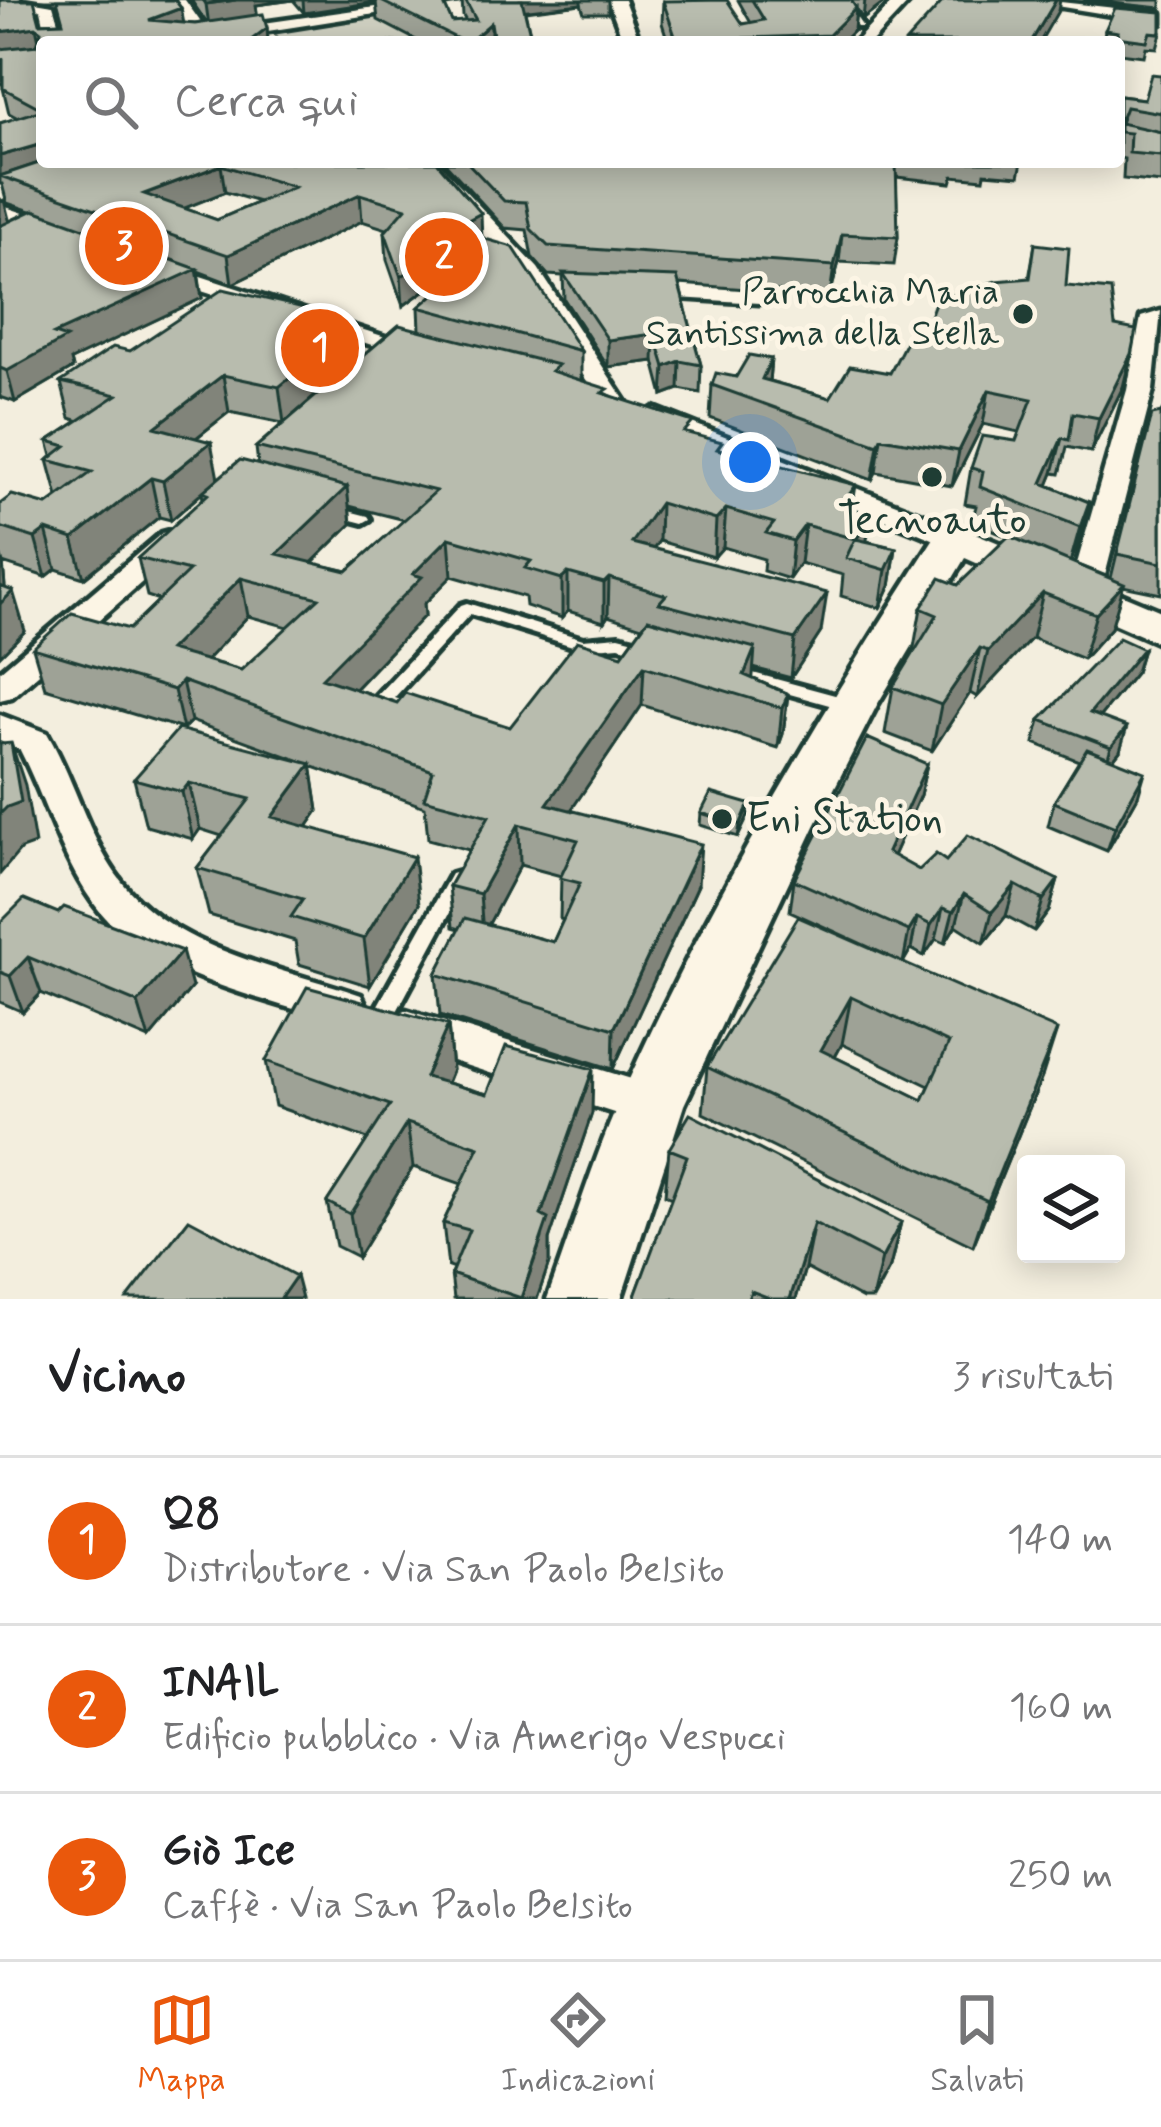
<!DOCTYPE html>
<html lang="it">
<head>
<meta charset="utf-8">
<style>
  :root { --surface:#fff; --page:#f6f6f6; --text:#202124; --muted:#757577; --line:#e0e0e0; --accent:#ea580c }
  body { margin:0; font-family:Mynerve,sans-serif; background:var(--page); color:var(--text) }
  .controls { position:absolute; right:36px; bottom:36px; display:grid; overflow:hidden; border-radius:12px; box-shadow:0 6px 30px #0003 }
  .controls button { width:108px; height:108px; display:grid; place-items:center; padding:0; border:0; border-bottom:3px solid var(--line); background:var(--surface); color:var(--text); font:60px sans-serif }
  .you { position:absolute; left:750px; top:462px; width:42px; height:42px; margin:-30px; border:9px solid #fff; border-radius:50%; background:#1a73e8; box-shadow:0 0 0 18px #1a73e833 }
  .badge { display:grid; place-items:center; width:78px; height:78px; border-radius:50%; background:var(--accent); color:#fff; font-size:39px; font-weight:700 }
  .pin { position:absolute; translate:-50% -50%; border:6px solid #fff; box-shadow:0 3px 12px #0006 }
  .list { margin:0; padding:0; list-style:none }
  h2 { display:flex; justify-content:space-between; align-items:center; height:156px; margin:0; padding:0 48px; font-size:51px }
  h2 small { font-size:39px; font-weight:400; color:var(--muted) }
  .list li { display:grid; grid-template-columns:78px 1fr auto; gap:36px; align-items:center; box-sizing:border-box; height:168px; padding:0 48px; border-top:3px solid var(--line) }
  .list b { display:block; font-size:45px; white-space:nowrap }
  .list p { margin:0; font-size:39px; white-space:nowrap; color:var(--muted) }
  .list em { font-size:39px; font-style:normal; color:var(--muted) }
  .icon { flex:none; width:66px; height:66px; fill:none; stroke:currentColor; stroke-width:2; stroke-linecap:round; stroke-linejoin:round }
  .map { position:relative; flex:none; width:1161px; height:1299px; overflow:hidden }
  .search { position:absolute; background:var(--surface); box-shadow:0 6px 30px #0003; left:36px; right:36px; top:36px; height:132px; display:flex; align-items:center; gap:30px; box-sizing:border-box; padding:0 42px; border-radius:12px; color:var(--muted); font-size:45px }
  .sheet { height:660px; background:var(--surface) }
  nav { display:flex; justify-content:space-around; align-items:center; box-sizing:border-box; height:168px; border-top:3px solid var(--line); background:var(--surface); font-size:33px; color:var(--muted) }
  nav a { display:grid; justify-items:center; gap:6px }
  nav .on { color:var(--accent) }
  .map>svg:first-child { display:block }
  .green { fill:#d0d1c2; stroke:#78877b; stroke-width:3 }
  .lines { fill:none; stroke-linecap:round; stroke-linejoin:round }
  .lane-casing { stroke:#1f3d34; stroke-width:10 }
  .street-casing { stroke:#1f3d34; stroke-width:9 }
  .secondary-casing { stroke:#1f3d34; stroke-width:9 }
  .lane { fill:#fcf5e5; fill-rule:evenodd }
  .street { fill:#fcf5e5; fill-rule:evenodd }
  .secondary { fill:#fcf5e5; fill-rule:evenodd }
  .wall { fill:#9ea296; stroke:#1f3d34; stroke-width:3; fill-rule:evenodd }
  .shaded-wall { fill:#81847a; stroke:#1f3d34; stroke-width:3 }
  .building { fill:#b8bcae; stroke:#1f3d34; stroke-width:3; fill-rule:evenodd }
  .poi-dot { fill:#1f3d34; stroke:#fcf5e5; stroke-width:4.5 }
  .labels { text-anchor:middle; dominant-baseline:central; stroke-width:10; stroke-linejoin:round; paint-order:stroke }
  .far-poi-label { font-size:36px; fill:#1f3d34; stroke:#fcf5e5; text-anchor:end }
  .poi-label { font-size:42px; fill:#1f3d34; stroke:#fcf5e5 }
</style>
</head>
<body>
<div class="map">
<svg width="1161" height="1299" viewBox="0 0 1161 1299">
  <rect width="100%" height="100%" fill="#f3eede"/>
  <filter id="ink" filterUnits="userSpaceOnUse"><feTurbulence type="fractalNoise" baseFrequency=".00833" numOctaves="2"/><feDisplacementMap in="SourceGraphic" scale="24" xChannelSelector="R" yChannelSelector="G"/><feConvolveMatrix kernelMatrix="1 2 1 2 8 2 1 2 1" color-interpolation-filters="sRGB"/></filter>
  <g filter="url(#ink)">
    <path class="green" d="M391,13L436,42H282L269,28Z"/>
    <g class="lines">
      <g class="lane-casing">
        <path id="lane" d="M836,0H844L863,27H857Z
          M329,506L368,516L370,519L363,523L324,513L322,510Z
          M467,603L583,639L619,636L655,645L657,649L649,654L619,646L582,649L470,614L394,698L403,701L406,705L403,709L397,711L376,704L373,700L376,696L461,605Z
          M731,667L857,701L860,705L851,711L725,676L723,672L725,668Z
          M458,872L465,874L468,879L389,1026L381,1029L373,1026L370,1020L373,1014L451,874Z"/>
      </g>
      <g class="street-casing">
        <path id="street" d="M23,0L53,5L64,42H48L41,10Z
          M169,0H185L207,31L424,0H464L199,42H157L192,33Z
          M608,0H624L640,42H624Z
          M895,0H911L872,42H855Z
          M1042,0L1161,13V23L1050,5Z
          M417,162H438L538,268L626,402L622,408H604L521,277Z
          M0,205L68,228L71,233L60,239L0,218Z
          M151,265H167L437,354L425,361L416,359L151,275Z
          M637,283L759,289L771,296L759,303L629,295L625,290Z
          M1161,311L1153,390L1100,595L1084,604L1073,602L1068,595L1127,390L1141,317Z
          M654,408L967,532L971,538L967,544H945L645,422L641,416Z
          M173,530L184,533L188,539L184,545L12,697L0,700V671L162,533Z
          M0,715L47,733C75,780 88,839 122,882C176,951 282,968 361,995L367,1007L361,1019L346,1025C264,997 145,977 92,901C60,855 45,799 20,750L0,741Z
          M406,1010L651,1085L667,1091L674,1105L667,1119L651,1125L391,1041L384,1028L391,1015Z"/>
      </g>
      <g class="secondary-casing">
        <path id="secondary" d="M956,525L1161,611V644L965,558L877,705L815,826L684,1105L621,1299H547C571,1234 591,1166 619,1102C706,905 818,718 934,538L941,529Z"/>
      </g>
      <use href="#lane" class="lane"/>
      <use href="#street" class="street"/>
      <use href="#secondary" class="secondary"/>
    </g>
    <path class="wall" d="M0,0L40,23L62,22L57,4L39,0H175L181,8L183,23L195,24L206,22L191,0H442L452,22L466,21L463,16L462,0H608V13H584L581,4L525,11L532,42H420L378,20L376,2L304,13L293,0L256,5L257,15L267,28L268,42H42V162H437L482,238L581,351V381L722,450L852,512L867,541L896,548L890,586L880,608L841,596L843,575L800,563L789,579L763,571L764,559L723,547L714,557L659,541L653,548L821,632L791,678L753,668L752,678L788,694L783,734L778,748L642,705L571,810L698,885L613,1069L440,1015L436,974L460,929L453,927L449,886L469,850L428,839L425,807L311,766L318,811L307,827L419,904L370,986L299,964L295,941L209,915L197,868L222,836L200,829L193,839L146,826L134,779L300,761L191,721L183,729L45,688L33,648L129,629L159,600L147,596L138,558L203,499L202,493L171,520L159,517L84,578L56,569L46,577L3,563L5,588L25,631L0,656V504L47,505L58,497L48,460L52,456L48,441L79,421L70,418L61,382L130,351L342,350L324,363L327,386L420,330L419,307L467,266L464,262L403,306L387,260L385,232L387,229L362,221L232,284L198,271L202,298L71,360L73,368L15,402L0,397V198L9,221L31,211L7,203L2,184H0V123L18,118L9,113L3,88ZM225,192L259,202L217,220L183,208ZM229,412L283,423L256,447L258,465L218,479L196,438ZM349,506L405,520L347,571L312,563L351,524ZM452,576L525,597L526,606L562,618L568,611L604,622L608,616L642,627L622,655L510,727L397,703L355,689L425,615L424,604ZM248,616L288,627L241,670L206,660ZM520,865L561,876L560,919L563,920L553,942L488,925Z
      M738,0H888L863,19L856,9L854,30L842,42H668L662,23L663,1L743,24L751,23Z
      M1083,0H1161V8Z
      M1105,30L1161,33L1157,48L1146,47L1144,56L1119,53V42H1103Z
      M1161,75V183L1123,179L1124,159L1119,158V96L1144,99Z
      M444,162H1022L1019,176L985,173L984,179L953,176L951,183L896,177L898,237L894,265L839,262L830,295L679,284L701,365L700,393L679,389L663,395L654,361L608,367L564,299L563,276L548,275L532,257L527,230L505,228Z
      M1035,244L1066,286L1115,326L1131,354L1123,387L1091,452L1067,447L1060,474L1053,473L1048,485L1089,502L1080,538L1071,562L1111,578L1144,442L1161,413V594L1123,586L1111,628L1083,659L1032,638L977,697L970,693L932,751L885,733L893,687L913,653L921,608L958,585L1008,537L972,522L976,506L965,504L971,468L1016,441L1019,432L983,424L952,486L876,472L872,480L710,418L712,385L736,377L771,359L769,381L830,398L890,373L921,341L1029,279Z
      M1143,649L1136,672L1100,716L1120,751L1113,760L1138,796L1107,851L1048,826L1054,802L1079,761L1034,743L1040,720Z
      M927,764L920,795L893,856L919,870L946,861L1058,880L1049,911L1034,931L1006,916L984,943L956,925L945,943L936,939L924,956L911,949L903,962L1042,1077L973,1246L703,1113L707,1067L897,960L790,911L794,880ZM842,1044L929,1086L923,1100L835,1057Z
      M701,813L748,816L738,837L700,825Z
      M0,923L192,987L149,1039L41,993L23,1012L0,1002Z
      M448,1025L452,1070L447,1083L487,1094L592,1113L549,1240V1263L537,1299H454L451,1274L454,1269L448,1267L443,1223L462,1184L413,1167L358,1257L336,1246L327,1202L368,1139L275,1106L266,1061Z
      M669,1149L901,1222L890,1267L873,1299H863L805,1268L796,1299H634L672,1198L665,1195Z"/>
    <path class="shaded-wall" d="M236,0H293L256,5L258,19L209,26L206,4Z
      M303,0H376V2L304,13Z
      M520,0H581V4L520,11Z
      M865,0H888L863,19Z
      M1056,0H1060L1058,11L1040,42H1031Z
      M181,8L185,30L149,20Z
      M856,8L854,30L842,42H829V35Z
      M491,23V42H469Z
      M36,27L41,50L0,55V32Z
      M267,28L268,42H250V41Z
      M0,59H3L9,82L0,84Z
      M42,144V162L0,176V156Z
      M221,165L225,192L150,222L144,194Z
      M360,194L362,221L232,284L228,255Z
      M4,200L11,227L0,235V202Z
      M481,213L482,241L462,234L464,262L403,306L401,277L451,229Z
      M842,234L839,262L830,295L834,266Z
      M197,269L202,298L71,360L73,368L15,402L7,371L54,334Z
      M338,316L342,350L324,363L327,386L284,423L279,387L296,345Z
      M655,334L654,361L608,367V340Z
      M1131,354L1123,387L1091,452L1099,418Z
      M771,359L768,392L762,379Z
      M680,361L679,389L663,395L665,367Z
      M223,375L229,412L163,464L155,427Z
      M989,390L983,424L952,486L959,451Z
      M881,438L876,472L872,480L878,445Z
      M1062,438L1053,473L1038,510L1042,483Z
      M211,442L218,479L171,520L163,481Z
      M151,478L159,517L84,578L73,539Z
      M856,485L850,522L841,506Z
      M347,487L351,524L285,589L277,554Z
      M1089,502L1080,538L1070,563L1080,527Z
      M660,503L659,541L631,581L632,543Z
      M726,509L723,547L714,557L716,520Z
      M870,521L864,558L856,539Z
      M805,525L800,563L789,579L793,541Z
      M46,530L56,569L46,577L35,538Z
      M449,538L452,576L424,604L425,615L327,718L322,678L413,574Z
      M896,548L890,586L880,608L886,570Z
      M0,553L3,563L6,598L13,591L25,631L0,656Z
      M568,573V611L562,618V579Z
      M241,578L248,616L185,683L182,681L191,721L183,729L174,690L169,650Z
      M609,578L608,616L604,622V583Z
      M1124,584L1111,628L1083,659L1096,614Z
      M827,593L821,632L791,678L795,639Z
      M1043,593L1032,638L977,697L988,651Z
      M755,648L752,688L744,675Z
      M980,648L970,693L932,751L941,705Z
      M1143,649L1136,672L1084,736L1090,713Z
      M644,666L642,705L555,834L547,804Z
      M788,694L783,734L778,748L782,708Z
      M1127,727L1120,751L1104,771L1111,747Z
      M11,743L25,785L35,844L21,849L0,874V814Z
      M311,764L318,811L281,864L272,817Z
      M927,764L920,795L881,883L887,852Z
      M1145,772L1138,796L1107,851L1115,827Z
      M189,783L200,829L193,839L182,792Z
      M749,804L748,816L738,837L740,825Z
      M519,824L520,865L483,935L480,894Z
      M701,844L698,885L613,1069L614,1029Z
      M414,857L419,904L370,986L364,939Z
      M1058,880L1049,911L1034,931L1043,900Z
      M1015,885L1006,916L984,943L992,912Z
      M964,894L956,925L945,943L953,912Z
      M943,908L936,939L924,956L931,925Z
      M917,918L911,949L903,963L909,931Z
      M182,951L192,987L149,1039L138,1003Z
      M28,957L41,993L23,1012L10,976Z
      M851,997L842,1044L813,1097L821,1050Z
      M448,1025L452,1070L430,1122L425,1077Z
      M1057,1030L1042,1077L973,1246L988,1201Z
      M593,1069L592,1113L549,1240V1263L537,1299H521L542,1238L541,1215Z
      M407,1123L413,1167L358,1257L350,1214Z
      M901,1222L890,1267L872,1299L882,1258Z
      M814,1223L805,1268L796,1299H790Z
      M296,1276L302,1299H280Z"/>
    <path class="building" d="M0,0H34L40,23L63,22L57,0H175L181,8L149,20L195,24L263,14L267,28L250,41L253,42H42V109L3,88V59H0V49L37,45L41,31L36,27L0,32Z
      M203,0H236L206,4Z
      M379,0H442L452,22L476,20L465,0H522L532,42H494L491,23L469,42H464Z
      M727,0L743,24L764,20L752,0H851L856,8L829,35L746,38L749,42H677L663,1Z
      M944,0H1056L1031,42H906Z
      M1115,8L1161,12V33L1150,32L1147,41L1116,37L1118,32L1105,30Z
      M1151,74L1161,75V113L1126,107L1120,123L1161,132V156L1129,153L1130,133L1119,132V96L1144,99Z
      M42,110V144L0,156V123Z
      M42,162H437L481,213L451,229L513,247L581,351L419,307L479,255L462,234L401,277L385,232L406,208L360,194L228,255L0,176ZM221,165L294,187L217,220L144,194Z
      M467,162H896L898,237L842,234L834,266L548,246L531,229L526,202L504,201Z
      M34,210L197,269L54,334L66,338L7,371L0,368V226Z
      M1035,244L1069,248L1066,286L1111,290L1115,326L1136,330L1131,354L1099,418L1073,413L1069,440L1062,438L1042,483L1089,502L1080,527L980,487L983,471L971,468L982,436L1016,441L1032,399L989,390L959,451L881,438L878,445L712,385L716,373L736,377L749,355L771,359L762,379L830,398L850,366L890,373L908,338L921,341L936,300L996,281L1030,278Z
      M563,273L677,277L701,365L680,361L665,367L655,334L608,340Z
      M223,289L338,316L296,345L323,351L279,387L223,375L155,427L211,442L163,481L151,478L73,539L46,530L35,538L0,527V504L12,495L47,505L92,472L48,460L66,446L48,441L117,395L61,382L113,347L130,351Z
      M399,325L558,365L551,371L608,389L602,393L693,422L684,432L722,442L717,449L856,485L841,506L870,521L856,539L896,548L886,570L846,558L855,539L805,525L793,541L766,533L774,523L726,509L716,520L660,503L632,543L827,593L795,639L659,603L666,595L609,578L604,583L568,573L562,579L525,568L531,561L449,538L413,574L422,577L322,678L397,703L405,693L510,727L577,641L622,655L648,619L755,648L744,675L788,694L782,708L644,666L547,804L701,844L614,1029L436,974L465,918L553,942L580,883L560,878L578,840L519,824L480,894L449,886L489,816L424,799L433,771L182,681L174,690L33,648L72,613L129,629L189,571L138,558L208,494L202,492L240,460L347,487L277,554L347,571L395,528L436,491L256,447ZM241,578L319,598L241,670L169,650Z
      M1161,413V563L1117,554L1152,415Z
      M1009,536L1124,584L1096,614L1043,593L988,651L980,648L941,705L893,687L937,615L921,608L940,578L958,585Z
      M0,586L13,591L0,604Z
      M1119,638L1143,649L1090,713L1127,727L1111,747L1040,720Z
      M178,729L311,764L272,817L414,857L364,939L291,917L303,899L197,868L250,799L189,783L182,792L134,779Z
      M867,738L927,764L887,852L919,870L936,854L946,861L968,835L1058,880L1043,900L1015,885L992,912L964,894L953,912L943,908L931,925L917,918L909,931L794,880Z
      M11,743L21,802L7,807L0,814V744Z
      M1087,749L1145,772L1115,827L1054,802Z
      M711,793L749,804L740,825L701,813Z
      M24,899L58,913L64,907L182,951L138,1003L28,957L10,976L0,972V923Z
      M798,917L1057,1030L988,1201L707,1067ZM851,997L949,1043L923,1100L821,1050Z
      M307,987L448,1025L425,1077L487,1094L506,1046L593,1069L541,1215L548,1219L521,1298L451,1274L469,1230L443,1223L479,1147L407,1123L350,1214L327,1202L390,1105L266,1061Z
      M690,1114L901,1222L882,1258L814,1223L790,1299H772L751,1291L748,1299H634L687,1156L669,1149Z
      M189,1219L296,1276L280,1299H127Z"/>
  </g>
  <g class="poi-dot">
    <circle cx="1023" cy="314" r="12"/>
    <circle cx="932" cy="477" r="12"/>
    <circle cx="722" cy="819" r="12"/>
  </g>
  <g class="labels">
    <g class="far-poi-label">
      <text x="999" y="293">Parrocchia Maria<tspan x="999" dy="41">Santissima della Stella</tspan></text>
    </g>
    <g class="poi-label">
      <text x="932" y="521">Tecnoauto</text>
      <text x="746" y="819" text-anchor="start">Eni Station</text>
    </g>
  </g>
</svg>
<div class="controls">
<button><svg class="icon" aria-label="layers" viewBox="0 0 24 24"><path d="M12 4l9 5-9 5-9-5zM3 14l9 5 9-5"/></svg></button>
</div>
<div class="you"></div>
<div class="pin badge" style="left:320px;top:348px">1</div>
<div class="pin badge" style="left:444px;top:257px">2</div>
<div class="pin badge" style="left:124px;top:246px">3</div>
<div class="search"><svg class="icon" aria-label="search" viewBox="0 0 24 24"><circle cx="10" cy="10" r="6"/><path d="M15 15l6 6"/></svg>Cerca qui</div>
</div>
<section class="sheet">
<h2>Vicino<small>3 risultati</small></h2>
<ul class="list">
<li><span class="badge">1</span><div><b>Q8</b><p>Distributore · Via San Paolo Belsito</p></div><em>140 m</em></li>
<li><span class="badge">2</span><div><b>INAIL</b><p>Edificio pubblico · Via Amerigo Vespucci</p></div><em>160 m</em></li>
<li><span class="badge">3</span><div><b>Giò Ice</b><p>Caffè · Via San Paolo Belsito</p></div><em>250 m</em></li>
</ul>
</section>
<nav>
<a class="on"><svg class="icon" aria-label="map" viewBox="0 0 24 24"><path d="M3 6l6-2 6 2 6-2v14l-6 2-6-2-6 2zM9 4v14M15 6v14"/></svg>Mappa</a>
<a><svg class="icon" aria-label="directions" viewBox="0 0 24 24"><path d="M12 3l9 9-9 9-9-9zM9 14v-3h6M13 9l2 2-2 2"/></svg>Indicazioni</a>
<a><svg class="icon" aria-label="saved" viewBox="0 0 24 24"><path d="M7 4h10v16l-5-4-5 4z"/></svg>Salvati</a>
</nav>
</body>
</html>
